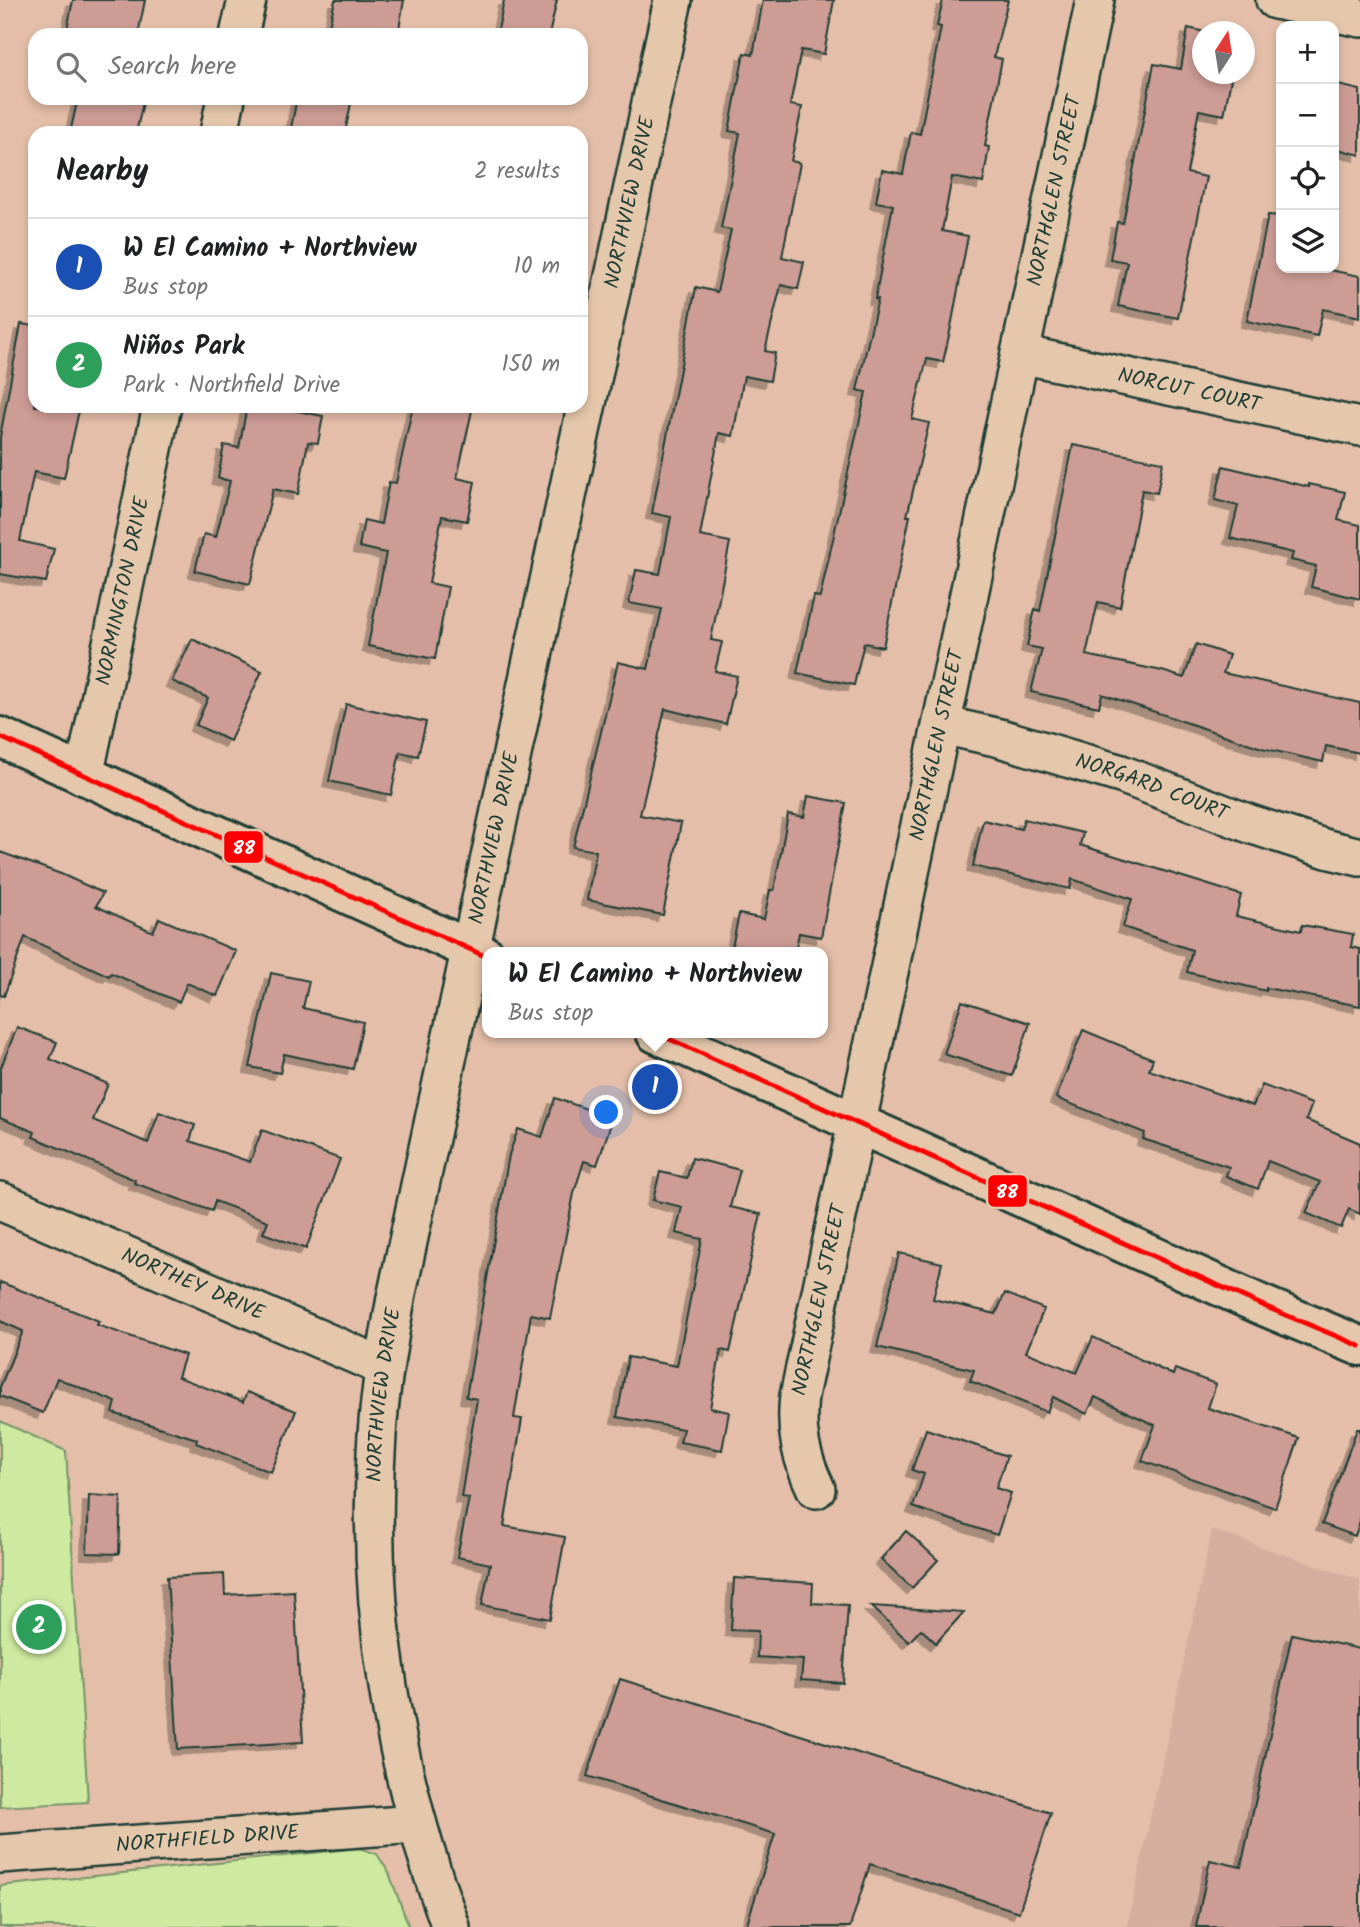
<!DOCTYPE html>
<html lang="en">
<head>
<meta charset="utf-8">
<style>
  :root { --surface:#fff; --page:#f6f6f6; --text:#202124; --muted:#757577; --line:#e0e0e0; --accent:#b45309 }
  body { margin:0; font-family:Kalam,sans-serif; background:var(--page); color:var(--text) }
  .controls { position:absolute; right:21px; top:21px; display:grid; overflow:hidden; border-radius:14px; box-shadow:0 4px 10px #0003 }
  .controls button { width:63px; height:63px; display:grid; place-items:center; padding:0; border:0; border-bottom:2px solid var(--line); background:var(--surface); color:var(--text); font:35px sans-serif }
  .compass { position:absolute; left:1192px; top:21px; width:63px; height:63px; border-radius:50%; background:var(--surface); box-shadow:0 4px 10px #0003; rotate:12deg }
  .you { position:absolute; left:607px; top:1113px; width:24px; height:24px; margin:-18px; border:5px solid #fff; border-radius:50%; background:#1a73e8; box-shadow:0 0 0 10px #1a73e833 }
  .badge { display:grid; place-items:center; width:46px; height:46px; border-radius:50%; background:var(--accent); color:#fff; font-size:23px; font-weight:700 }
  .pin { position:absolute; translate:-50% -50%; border:4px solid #fff; box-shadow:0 2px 7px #0006 }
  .popup { position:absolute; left:482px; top:947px; width:346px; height:91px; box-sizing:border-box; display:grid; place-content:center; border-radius:14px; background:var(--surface); filter:drop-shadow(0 2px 5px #0005); font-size:23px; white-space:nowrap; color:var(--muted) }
  .popup b { font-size:26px; color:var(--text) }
  .popup::after { content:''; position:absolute; left:50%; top:100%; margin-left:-14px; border:14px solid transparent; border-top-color:var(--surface) }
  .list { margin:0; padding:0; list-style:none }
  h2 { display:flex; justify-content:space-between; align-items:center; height:91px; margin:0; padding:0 28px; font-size:30px }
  h2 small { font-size:23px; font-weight:400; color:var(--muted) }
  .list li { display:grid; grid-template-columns:46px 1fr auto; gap:21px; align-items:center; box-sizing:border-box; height:98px; padding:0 28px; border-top:2px solid var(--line) }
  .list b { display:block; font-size:26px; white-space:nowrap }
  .list p { margin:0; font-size:23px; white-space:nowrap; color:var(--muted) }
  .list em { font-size:23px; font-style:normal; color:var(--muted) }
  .icon { flex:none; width:38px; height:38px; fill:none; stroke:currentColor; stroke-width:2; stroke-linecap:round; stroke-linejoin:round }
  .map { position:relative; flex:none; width:1360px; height:1927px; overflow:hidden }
  .search { position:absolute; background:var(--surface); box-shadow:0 4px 10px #0003; left:28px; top:28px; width:560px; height:77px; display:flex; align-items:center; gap:18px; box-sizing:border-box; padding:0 24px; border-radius:21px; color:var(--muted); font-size:26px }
  .panel { position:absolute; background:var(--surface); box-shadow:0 4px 10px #0003; left:28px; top:126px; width:560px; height:287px; border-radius:21px }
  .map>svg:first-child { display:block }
  .built { fill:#d5af9e }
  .green { fill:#ceeaa0; stroke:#76946a; stroke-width:2 }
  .building { fill:#cd9c95; stroke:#1f3d34; stroke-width:2; filter:url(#shadow) }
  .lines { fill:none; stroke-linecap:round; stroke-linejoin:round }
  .minor-casing { stroke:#1f3d34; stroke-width:42 }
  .secondary-casing { stroke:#1f3d34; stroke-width:44 }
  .minor { stroke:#e5c8ac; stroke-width:37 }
  .secondary { stroke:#e5c8ac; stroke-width:38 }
  .bus-1-casing { stroke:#e5c8ac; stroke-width:10 }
  .bus-1 { stroke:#fa0000; stroke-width:5 }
  .labels { text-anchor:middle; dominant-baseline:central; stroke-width:5; stroke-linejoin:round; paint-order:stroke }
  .street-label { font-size:21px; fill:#1f3d34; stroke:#e5c8ac }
  .line-badge { stroke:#e5c8ac; stroke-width:2.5 }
  .badge-label { font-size:19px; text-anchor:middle; font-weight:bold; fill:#fff }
</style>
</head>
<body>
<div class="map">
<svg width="1360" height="1927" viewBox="0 0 1360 1927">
  <defs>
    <filter id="shadow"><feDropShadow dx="-6" dy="6" stdDeviation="0" flood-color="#0004"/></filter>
  </defs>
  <rect width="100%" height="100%" fill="#e4bea8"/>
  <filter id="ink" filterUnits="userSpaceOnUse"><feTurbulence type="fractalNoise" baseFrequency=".0143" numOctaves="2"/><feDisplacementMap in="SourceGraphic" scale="14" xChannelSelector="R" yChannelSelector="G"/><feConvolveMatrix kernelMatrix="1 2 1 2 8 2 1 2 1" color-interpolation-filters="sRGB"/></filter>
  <g filter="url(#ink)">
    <path class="built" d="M1212,1530L1360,1580V1927H1127Z"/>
    <path class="green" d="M0,1421L66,1451L88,1802L0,1807Z
      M359,1848L377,1854L389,1873L409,1927H0V1886Z"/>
    <path class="building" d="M73,0H145L138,35H66Z
      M335,0H404L398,35H327Z
      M504,0H557L549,35H497Z
      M763,0H834L824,54L801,50L790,105L802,107L791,161L800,163L782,257L804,262L798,289L781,285L765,351L775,353L770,381L744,376L733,436L719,433L700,536L730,542L711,640L722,642L715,671L737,676L726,724L665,709L640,815L681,823L663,915L587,900L596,851L573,847L618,662L648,669L662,609L629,603L636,570L660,574L671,517L652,513L696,287L717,292L731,230L721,228L740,133L729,131L744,53L753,55Z
      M943,0H1008L994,57L1002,59L985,146L989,147L983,183L952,177L942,231L968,236L951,327L943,362L927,359L912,419L929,423L907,516H910L883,647L864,643L854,685L797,673L814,596L820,597L866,392L857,390L878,299H875L893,205L876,202L882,170L903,174L911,132L920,134L941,27L937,26Z
      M1188,28L1205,32H1202V74H1232L1224,115L1199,110L1187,173L1206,177L1178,318L1118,306L1127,262L1110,259L1117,222L1123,223L1154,64L1181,69Z
      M1334,84L1360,90V155L1334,148Z
      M78,98H144L136,133H70Z
      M297,98H352L345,133H290Z
      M1268,215L1281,216V268H1319L1360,276V317L1323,309L1317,336L1247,321Z
      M21,324L35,326V406H80L64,478L34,472L20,541L54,549L46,582L0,574V437Z
      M247,406H272L323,416L318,443L308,442L298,494L273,489L250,584L195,571L204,534L216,537L230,481L218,478L224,445L239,448Z
      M413,406H473L457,478L475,482L467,521L442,516L429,583L448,587L435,659L368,646L386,553L359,547L364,520L381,524L389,482L396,483Z
      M1073,445L1163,462L1157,493L1142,490L1120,607L1098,602L1086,655L1162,671L1184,678L1196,644L1229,655L1223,673L1360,703V753L1326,746L1323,762L1262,748L1102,694L1099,707L1031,692L1042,649L1027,646L1035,609L1040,611Z
      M1223,466L1309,487V484L1345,492L1338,520L1360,525V599L1311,587L1316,566L1291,560L1293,553L1230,538L1238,506L1215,500Z
      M192,639L262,671L230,741L196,725L208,698L172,681Z
      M346,704L426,722L418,756L400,752L391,795L329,781Z
      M808,796L846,803L821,937L799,933L795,952H731L739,914L764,919L770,890H774L788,814L804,817Z
      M1024,819L1083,833L1080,845L1241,895L1236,916L1301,931L1302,925L1353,934L1351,947L1360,949V1006L1266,988V991L1187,972L1192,950L1123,927L1132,899L1072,879L1070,889L973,866L983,820L1021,829Z
      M0,852L61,874L103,893L96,906L153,932L159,918L236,951L217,996L187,983L179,1002L111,973L109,976L25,937L4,996L0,995Z
      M271,973L309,981L303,1008L363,1022L353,1069L284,1054L280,1073L250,1067Z
      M962,1001L1030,1023L1012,1076L944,1054Z
      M17,1027L57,1042L50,1059L108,1084L93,1120L148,1143L159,1112L195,1125L190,1141L250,1162L262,1130L340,1159L306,1249L263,1233L268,1221L215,1201L212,1211L134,1183L135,1180L33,1137L35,1132L0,1118V1070Z
      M1083,1030L1153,1059L1149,1070L1253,1106L1262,1085L1312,1104L1306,1120L1360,1143V1214L1349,1209L1341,1228L1306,1213L1320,1182L1268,1161L1258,1189L1226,1176L1229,1167L1143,1139L1145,1133L1056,1098Z
      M555,1098L613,1118L597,1165L584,1161L574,1193L550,1318L531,1314L514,1418L522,1419L504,1526L565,1537L550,1619L482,1605L490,1564L457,1557L469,1498L461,1497L477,1399L466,1397L509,1155L518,1129L542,1137Z
      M692,1158L740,1170L730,1207L761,1214L730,1352L721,1350L710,1408L729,1412L722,1450L680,1442L683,1429L617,1417L628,1357L677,1366L702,1239L676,1233L682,1207L653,1200L660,1172L687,1178Z
      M899,1253L942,1263L933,1299L996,1314L1005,1293L1044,1309L1026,1352L1077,1373L1093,1337L1173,1375L1175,1369L1216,1384L1208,1408L1299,1438L1275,1508L1142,1461L1155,1425L1095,1397L1087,1414L1053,1397L1047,1412L970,1381L974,1370L877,1347Z
      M0,1282L99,1321L97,1325L185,1355L178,1377L243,1402L247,1392L296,1411L271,1472L196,1443L197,1439L113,1413L116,1402L57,1378L43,1413L0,1396V1387L23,1331L0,1321Z
      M926,1429L1007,1456L996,1488L1011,1493L997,1535L913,1507L924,1474L912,1470Z
      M1357,1429H1360V1521L1355,1536L1322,1524Z
      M89,1495L121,1497L119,1554L87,1553Z
      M906,1531L938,1560L912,1588L881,1559Z
      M224,1574L225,1595L294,1591L303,1742L178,1749L167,1577Z
      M734,1578L813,1583L812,1603L848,1605L843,1683L801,1680L803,1660L757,1657L758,1631L731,1630Z
      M871,1606L934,1610L964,1612L936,1643L921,1629L909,1642Z
      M1292,1634L1360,1649V1927H1196L1210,1860L1241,1867Z
      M620,1679L1051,1813L1019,1912L870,1864L850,1927H746L775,1834L587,1776Z"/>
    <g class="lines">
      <g class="minor-casing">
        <g id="minor">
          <path d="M1275,0L1360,18"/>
          <path d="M239,35L247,0"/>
          <path d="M219,133L226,98"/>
          <path id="s1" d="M1020,354L1360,427"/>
          <path id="s2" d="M942,725L1000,738L1121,774L1250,824L1327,849L1360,857"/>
          <path id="s3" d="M84,776L162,406"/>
          <path id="s4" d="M0,1201L384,1367"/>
          <path id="s5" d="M816,1489C801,1458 795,1431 799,1396L1095,0"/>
          <path id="s6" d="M0,1854L417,1824"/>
          <path id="s7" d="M451,1927C393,1771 365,1602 377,1435C380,1389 388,1343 396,1298L673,0"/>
        </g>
      </g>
      <g class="secondary-casing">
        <path id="secondary" d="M0,737L487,957
          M656,1033L1264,1306L1360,1346"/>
      </g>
      <use href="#minor" class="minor"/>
      <use href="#secondary" class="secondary"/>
      <g class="bus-1-casing">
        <path id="bus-1" d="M0,737L487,957
          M656,1033L1264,1306L1360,1346"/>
      </g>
      <use href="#bus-1" class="bus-1"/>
    </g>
  </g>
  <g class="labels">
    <g class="street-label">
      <text stroke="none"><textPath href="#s5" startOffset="1328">NORTHGLEN STREET</textPath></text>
      <text stroke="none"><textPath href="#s7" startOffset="1760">NORTHVIEW DRIVE</textPath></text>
      <text stroke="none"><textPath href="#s1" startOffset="173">NORCUT COURT</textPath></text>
      <text stroke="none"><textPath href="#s3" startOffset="189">NORMINGTON DRIVE</textPath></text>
      <text stroke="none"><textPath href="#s5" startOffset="761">NORTHGLEN STREET</textPath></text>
      <text stroke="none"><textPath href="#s2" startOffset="219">NORGARD COURT</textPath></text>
      <text stroke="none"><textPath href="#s7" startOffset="1110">NORTHVIEW DRIVE</textPath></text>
      <text stroke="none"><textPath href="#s4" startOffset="210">NORTHEY DRIVE</textPath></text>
      <text stroke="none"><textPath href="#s5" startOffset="194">NORTHGLEN STREET</textPath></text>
      <text stroke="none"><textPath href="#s7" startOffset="542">NORTHVIEW DRIVE</textPath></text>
      <text stroke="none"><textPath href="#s6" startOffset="208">NORTHFIELD DRIVE</textPath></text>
    </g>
  </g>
  <g class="line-badge">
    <rect x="223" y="830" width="41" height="34" rx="7" fill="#fa0000"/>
    <rect x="987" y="1174" width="41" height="34" rx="7" fill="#fa0000"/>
  </g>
  <g class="badge-label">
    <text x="244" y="854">88</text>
    <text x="1007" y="1198">88</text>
  </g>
</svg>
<div class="controls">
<button>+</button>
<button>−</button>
<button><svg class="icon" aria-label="locate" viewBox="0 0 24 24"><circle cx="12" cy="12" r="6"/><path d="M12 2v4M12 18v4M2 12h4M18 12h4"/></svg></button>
<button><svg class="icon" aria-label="layers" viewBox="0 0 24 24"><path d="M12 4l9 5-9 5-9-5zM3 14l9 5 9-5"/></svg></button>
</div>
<svg class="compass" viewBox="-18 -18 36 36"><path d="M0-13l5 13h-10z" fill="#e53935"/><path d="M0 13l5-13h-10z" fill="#757577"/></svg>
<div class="you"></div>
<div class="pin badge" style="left:655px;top:1087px;background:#1a4fb4">1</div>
<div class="popup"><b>W El Camino + Northview</b>Bus stop</div>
<div class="pin badge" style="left:39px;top:1627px;background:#2e9e5b">2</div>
<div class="search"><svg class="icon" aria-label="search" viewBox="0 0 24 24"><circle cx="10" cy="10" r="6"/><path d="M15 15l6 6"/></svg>Search here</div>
<section class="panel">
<h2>Nearby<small>2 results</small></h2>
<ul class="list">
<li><span class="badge" style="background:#1a4fb4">1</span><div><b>W El Camino + Northview</b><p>Bus stop</p></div><em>10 m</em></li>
<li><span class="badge" style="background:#2e9e5b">2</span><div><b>Niños Park</b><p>Park · Northfield Drive</p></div><em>150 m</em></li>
</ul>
</section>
</div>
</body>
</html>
